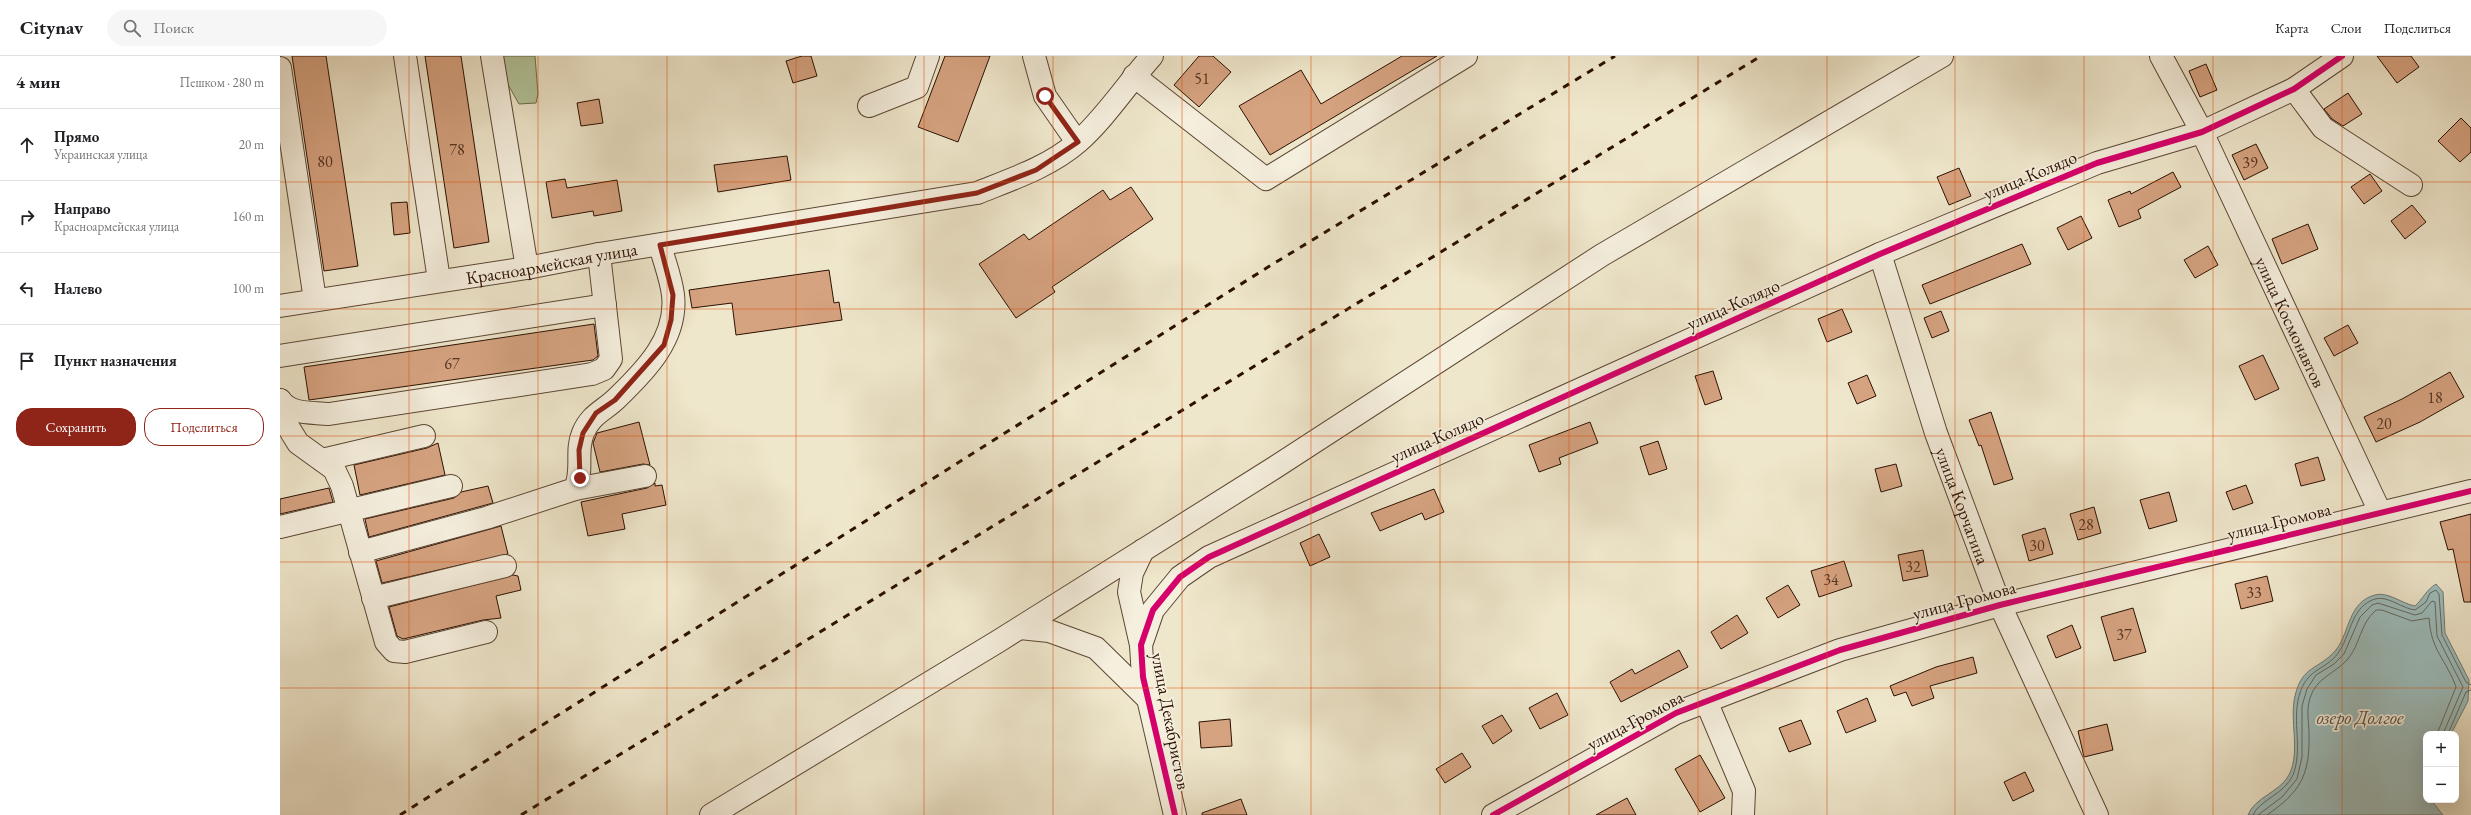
<!DOCTYPE html>
<html lang="ru">
<head>
<meta charset="utf-8">
<style>
  :root { --surface:#fff; --page:#f6f6f6; --text:#202124; --muted:#757577; --line:#e0e0e0; --accent:#8f2418 }
  body { margin:0; font-family:"EB Garamond",serif; background:var(--page); color:var(--text) }
  .controls { position:absolute; right:12px; bottom:12px; display:grid; overflow:hidden; border-radius:8px; box-shadow:0 4px 16px #0002 }
  .controls button { width:36px; height:36px; display:grid; place-items:center; padding:0; border:0; border-bottom:1px solid var(--line); background:var(--surface); color:var(--text); font:20px sans-serif }
  .stop { position:absolute; width:12px; height:12px; margin:-9px; border:3px solid #8f2418; border-radius:50%; background:#fff }
  .stop.end { background:#8f2418; border-color:#fff; box-shadow:0 1px 4px #0008 }
  .list { margin:0; padding:0; list-style:none }
  h2 { display:flex; justify-content:space-between; align-items:center; height:52px; margin:0; padding:0 16px; font-size:17px }
  h2 small { font-size:13px; font-weight:400; color:var(--muted) }
  .list li { display:grid; grid-template-columns:26px 1fr auto; gap:12px; align-items:center; box-sizing:border-box; height:72px; padding:0 16px; border-top:1px solid var(--line) }
  .list b { display:block; font-size:15px; white-space:nowrap }
  .list p { margin:0; font-size:13px; white-space:nowrap; color:var(--muted) }
  .list em { font-size:13px; font-style:normal; color:var(--muted) }
  .actions { display:flex; gap:8px; padding:12px 16px }
  .actions a { flex:1; padding:9px 0; border:1px solid var(--accent); border-radius:16px; text-align:center; font-size:14px; color:var(--accent) }
  .actions .main { background:var(--accent); color:#fff }
  .icon { flex:none; width:22px; height:22px; fill:none; stroke:currentColor; stroke-width:2; stroke-linecap:round; stroke-linejoin:round }
  .map { position:relative; flex:none; width:2191px; height:759px; overflow:hidden }
  header { display:flex; align-items:center; gap:24px; box-sizing:border-box; height:56px; padding:0 20px; background:var(--surface); border-bottom:1px solid var(--line) }
  header strong { font-size:19px }
  nav { display:flex; gap:22px; margin-inline-start:auto; font-size:14px }
  .search { width:280px; height:36px; background:var(--page); display:flex; align-items:center; gap:10px; box-sizing:border-box; padding:0 14px; border-radius:22px; color:var(--muted); font-size:15px }
  main { display:flex }
  aside { flex:1; background:var(--surface) }
  .map>svg:first-child { display:block }
  .green { fill:#b4c79c; stroke:#706c4e }
  .water { fill:#9cbebe; stroke:#6f7872 }
  .lines { fill:none; stroke-linecap:round; stroke-linejoin:round }
  .shore { stroke:#646760; stroke-width:1 }
  .building { fill:#d6a381; stroke:#2b1001 }
  .minor-casing { stroke:#5c4634; stroke-width:24 }
  .minor { stroke:#f5efde; stroke-width:22 }
  .rail { stroke:#2b1001; stroke-width:3; stroke-dasharray:7 7; stroke-linecap:butt }
  .cycleway-casing { stroke:#f5efde; stroke-width:8 }
  .cycleway { stroke:#d6006c; stroke-width:6 }
  .route { stroke:#8f2418; stroke-width:5 }
  .grid { fill:none; stroke:#df550b; stroke-width:1; stroke-opacity:0.55 }
  .labels { text-anchor:middle; dominant-baseline:central; stroke-width:3.5; stroke-linejoin:round; paint-order:stroke }
  .number-label { font-size:16px; fill:#563521 }
  .street-label { font-size:18px; fill:#2b1001; stroke:#f5efde }
  .water-label { font-size:19px; font-style:italic; fill:#534d43; stroke:#f5efde }
</style>
</head>
<body>
<header>
<strong>Citynav</strong>
<div class="search"><svg class="icon" aria-label="search" viewBox="0 0 24 24"><circle cx="10" cy="10" r="6"/><path d="M15 15l6 6"/></svg>Поиск</div>
<nav><a>Карта</a><a>Слои</a><a>Поделиться</a></nav>
</header>
<main>
<aside>
<h2>4 мин<small>Пешком · 280 m</small></h2>
<ul class="list">
<li><svg class="icon" aria-label="ahead" viewBox="0 0 24 24"><path d="M12 20V5M6 11l6-6 6 6"/></svg><div><b>Прямо</b><p>Украинская улица</p></div><em>20 m</em></li>
<li><svg class="icon" aria-label="right" viewBox="0 0 24 24"><path d="M7 20v-9h11M14 6l5 5-5 5"/></svg><div><b>Направо</b><p>Красноармейская улица</p></div><em>160 m</em></li>
<li><svg class="icon" aria-label="left" viewBox="0 0 24 24"><path d="M17 20v-9H6M10 6l-5 5 5 5"/></svg><div><b>Налево</b></div><em>100 m</em></li>
<li><svg class="icon" aria-label="arrive" viewBox="0 0 24 24"><path d="M6 21V4h12l-3 4 3 4H6"/></svg><div><b>Пункт назначения</b></div></li>
</ul>
<div class="actions"><a class="main">Сохранить</a><a>Поделиться</a></div>
</aside>
<div class="map">
<svg width="2191" height="759" viewBox="0 0 2191 759">
  <rect width="100%" height="100%" fill="#efe7cc"/>
  <filter id="stains"><feTurbulence type="fractalNoise" baseFrequency=".005" numOctaves="4"/><feColorMatrix values="0 0 0 0 .2 0 0 0 0 .09 0 0 0 0 .02 0 0 0 .5 -.17"/></filter>
  <radialGradient id="worn" r=".72"><stop offset=".6" stop-color="#630" stop-opacity="0"/><stop offset="1" stop-color="#630" stop-opacity=".3"/></radialGradient>
  <path class="green" d="M223,0H255L258,38L256,47L239,48L226,25Z"/>
  <path class="water" d="M2156,528L2163,536L2165,577L2189,624L2188,645L2171,678H2146V744H2151L2163,759H1968C1975,741 2000,736 2009,719C2021,695 2009,665 2015,640C2022,609 2039,614 2056,594C2070,576 2068,546 2095,539C2107,535 2123,548 2135,550C2143,543 2146,534 2156,528Z"/>
  <g class="lines">
    <path class="shore" d="M2168,678L2186,636L2191,634
      M1973,759C1979,744 2005,738 2013,719C2023,693 2012,666 2019,640C2027,610 2048,615 2060,594C2071,577 2072,550 2095,543C2107,539 2123,553 2135,554L2146,546L2150,537L2156,534L2159,538L2162,579L2186,626L2191,629
      M1978,759L2002,741L2017,723L2022,701V650L2027,633L2036,619L2054,608L2064,598L2080,561L2092,549L2098,547L2135,559L2142,557L2152,545L2155,546L2157,580L2183,631L2163,678
      M1987,759C2020,736 2030,720 2029,678C2029,666 2026,654 2030,642C2036,622 2054,618 2067,604C2081,588 2079,569 2096,554H2102L2132,565L2149,562C2151,595 2166,603 2176,631L2157,678"/>
  </g>
  <path class="building" d="M12,0H46L78,210L44,215Z
    M145,0H181L209,186L174,192Z
    M522,0H531L537,20L513,27L506,5Z
    M665,0H710L678,86L638,71Z
    M919,0H933L951,16L919,51L894,29Z
    M1122,0H1157L990,99L959,50L1021,14L1041,48Z
    M2097,0H2131L2139,11L2117,27Z
    M1926,8L1937,34L1920,41L1909,15Z
    M2068,37L2082,58L2063,70L2052,63L2044,53Z
    M319,43L323,67L301,70L297,47Z
    M2181,62L2191,72V96L2180,106L2158,85Z
    M1976,88L1988,112L1964,124L1952,99Z
    M507,100L511,124L438,136L434,109Z
    M1679,112L1691,140L1669,149L1657,121Z
    M1893,116L1901,131L1858,154L1861,162L1839,171L1828,144L1850,135L1851,138Z
    M2090,118L2102,135L2084,148L2071,131Z
    M285,123L287,132L337,124L342,155L314,160L313,155L272,162L266,126Z
    M851,131L873,163L772,231L775,236L736,262L699,208L744,178L749,184L823,134L830,144Z
    M127,146L130,177L114,179L111,147Z
    M2132,149L2146,166L2125,183L2111,165Z
    M1801,160L1812,182L1788,194L1777,172Z
    M2028,168L2038,193L2002,208L1992,183Z
    M1742,188L1751,208L1650,248L1642,229Z
    M1928,190L1938,209L1915,222L1904,204Z
    M549,214L554,247L559,246L562,264L456,279L452,247L412,252L409,234Z
    M1562,253L1572,276L1547,286L1538,263Z
    M1661,255L1669,275L1652,282L1644,262Z
    M314,268L318,300L313,304L29,344L24,311Z
    M2068,269L2078,287L2054,300L2044,282Z
    M1983,299L1999,333L1975,344L1959,310Z
    M1433,315L1442,343L1425,349L1415,320Z
    M2170,316L2184,341L2140,366L2096,386L2084,361L2122,343Z
    M1587,319L1596,340L1577,348L1568,327Z
    M1711,356L1733,423L1714,429L1701,389L1699,390L1689,364Z
    M359,366L370,409L363,408L320,416L313,387L317,377Z
    M1310,366L1318,387L1279,402L1281,408L1259,416L1249,389Z
    M1378,385L1387,413L1369,419L1360,391Z
    M158,387L165,419L80,439L74,409L147,392Z
    M2038,401L2045,424L2021,430L2015,408Z
    M1616,408L1622,430L1601,436L1595,413Z
    M375,427V430L382,429L386,449L342,458L345,473L308,480L301,446L367,432Z
    M1966,429L1973,447L1953,454L1946,436Z
    M208,430L213,447L89,481L85,463L174,442L181,436Z
    M49,432L53,446L0,458V443Z
    M1154,433L1164,456L1145,464L1142,457L1100,475L1091,457Z
    M1889,436L1897,465L1869,473L1860,444Z
    M1814,451L1821,477L1798,484L1790,458Z
    M2191,458V546H2184L2173,493L2168,494L2160,466Z
    M221,470L228,498L102,527L96,505Z
    M1765,472L1773,498L1749,505L1742,479Z
    M1039,478L1050,501L1030,510L1020,487Z
    M1643,494L1648,520L1623,525L1618,499Z
    M1564,505L1572,530L1539,541L1531,515Z
    M233,519L238,520L241,534L216,540L221,562L203,564L123,583L117,580L109,551Z
    M1987,520L1993,545L1961,553L1955,528Z
    M1508,529L1520,549L1498,562L1486,542Z
    M1853,552L1866,596L1834,605L1821,561Z
    M1457,559L1468,577L1441,593L1431,576Z
    M1792,569L1801,592L1776,602L1767,580Z
    M1399,594L1408,611L1341,646L1330,626L1352,613L1355,618Z
    M1693,601L1697,617L1650,630L1654,642L1632,650L1626,636L1614,640L1610,630L1656,611Z
    M1277,637L1288,659L1260,673L1249,652Z
    M1587,642L1596,665L1566,677L1557,655Z
    M1222,659L1232,675L1213,688L1202,670Z
    M950,663L952,690L921,692L919,666Z
    M1521,664L1531,688L1509,696L1499,672Z
    M1827,668L1833,694L1804,701L1798,675Z
    M1182,697L1191,711L1165,727L1156,713Z
    M1420,699L1445,742L1420,756L1395,713Z
    M1745,716L1754,735L1733,745L1724,726Z
    M1347,742L1356,759H1316Z
    M961,743L967,759H922V757Z"/>
  <g class="lines">
    <g class="minor-casing">
      <g id="minor">
        <path d="M125,0L159,224"/>
        <path d="M212,0L247,212"/>
        <path d="M754,0L765,40L797,86"/>
        <path id="s1" d="M1881,0L1922,76L2100,456"/>
        <path d="M0,12L35,244"/>
        <path d="M854,20L986,123L1186,0"/>
        <path d="M2014,33L2043,72L2131,129"/>
        <path d="M589,50L637,31L648,0"/>
        <path id="s2" d="M1600,198L1656,377L1720,549L1817,759"/>
        <path id="s3" d="M0,250L247,212L319,198L697,137C732,123 769,111 798,86C826,61 847,28 872,0"/>
        <path d="M0,300L325,249"/>
        <path d="M0,344C11,359 31,356 49,358L312,318L324,313L331,303L319,198"/>
        <path d="M0,344L7,369L18,387L54,413L62,430L106,586L114,595L125,596L206,576"/>
        <path d="M42,404L144,380"/>
        <path d="M295,433L365,420"/>
        <path d="M0,471L171,430"/>
        <path d="M80,496L206,462L295,433C304,413 295,396 303,377C311,358 324,355 337,342C365,315 398,282 393,239C391,222 384,205 380,189"/>
        <path d="M93,542L225,510"/>
        <path d="M740,572L769,575L816,592L869,644"/>
        <path d="M861,589L849,536L852,517L863,494"/>
        <path d="M1426,645L1464,735L1463,759"/>
        <path d="M431,759L717,586L994,412L1322,199L1662,0"/>
        <path d="M895,759L863,621L861,589L873,554L900,521L929,501L1600,198L1817,107L1922,76L2014,33L2062,0"/>
        <path d="M1213,759L1396,657L1560,594L1720,549L2191,435"/>
      </g>
    </g>
    <use href="#minor" class="minor"/>
    <path class="rail" d="M120,759L988,211L1335,0
      M241,759L1481,0"/>
    <g class="cycleway-casing">
      <path id="cycleway" d="M895,759L863,621L861,589L873,554L900,521L929,501L1600,198L1817,107L1922,76L2014,33L2062,0
        M1213,759L1396,657L1560,594L1720,549L2191,435"/>
    </g>
    <use href="#cycleway" class="cycleway"/>
  </g>
  <g class="lines">
    <path class="route" d="M300,422L299,394L303,377L316,357L335,344L384,289L391,264L393,239L380,189L697,137L756,114L798,86L765,40"/>
  </g>
  <path class="grid" d="M129,0V759M258,0V759M387,0V759M516,0V759M644,0V759M773,0V759M902,0V759M1031,0V759M1160,0V759M1289,0V759M1418,0V759M1547,0V759M1675,0V759M1804,0V759M1933,0V759M2062,0V759M0,126H2191M0,253H2191M0,380H2191M0,506H2191M0,632H2191"/>
  <g class="labels">
    <g class="number-label">
      <text x="922" y="22">51</text>
      <text x="177" y="93">78</text>
      <text x="45" y="105">80</text>
      <text x="1970" y="106">39</text>
      <text x="172" y="307">67</text>
      <text x="2155" y="341">18</text>
      <text x="2104" y="367">20</text>
      <text x="1806" y="468">28</text>
      <text x="1757" y="489">30</text>
      <text x="1633" y="510">32</text>
      <text x="1551" y="523">34</text>
      <text x="1974" y="536">33</text>
      <text x="1844" y="578">37</text>
    </g>
    <g class="street-label">
      <text transform="translate(1750 119) rotate(-23)">улица Колядо</text>
      <text stroke="none"><textPath href="#s3" startOffset="275">Красноармейская улица</textPath></text>
      <text transform="translate(1453 248) rotate(-24)">улица Колядо</text>
      <text stroke="none"><textPath href="#s1" startOffset="296">улица Космонавтов</textPath></text>
      <text transform="translate(1157 381) rotate(-24)">улица Колядо</text>
      <text stroke="none"><textPath href="#s2" startOffset="265">улица Корчагина</textPath></text>
      <text transform="translate(1999 465) rotate(-14)">улица Громова</text>
      <text transform="translate(1684 544) rotate(-15)">улица Громова</text>
      <text transform="translate(1355 664) rotate(-28)">улица Громова</text>
      <text transform="translate(891 665) rotate(79)">улица Декабристов</text>
    </g>
    <g class="water-label">
      <text x="2080" y="661">озеро Долгое</text>
    </g>
  </g>
  <rect width="100%" height="100%" filter="url(#stains)"/>
  <rect width="100%" height="100%" fill="url(#worn)"/>
</svg>
<div class="controls">
<button>+</button>
<button>−</button>
</div>
<div class="stop" style="left:765px;top:40px"></div>
<div class="stop end" style="left:300px;top:422px"></div>
</div>
</main>
</body>
</html>
